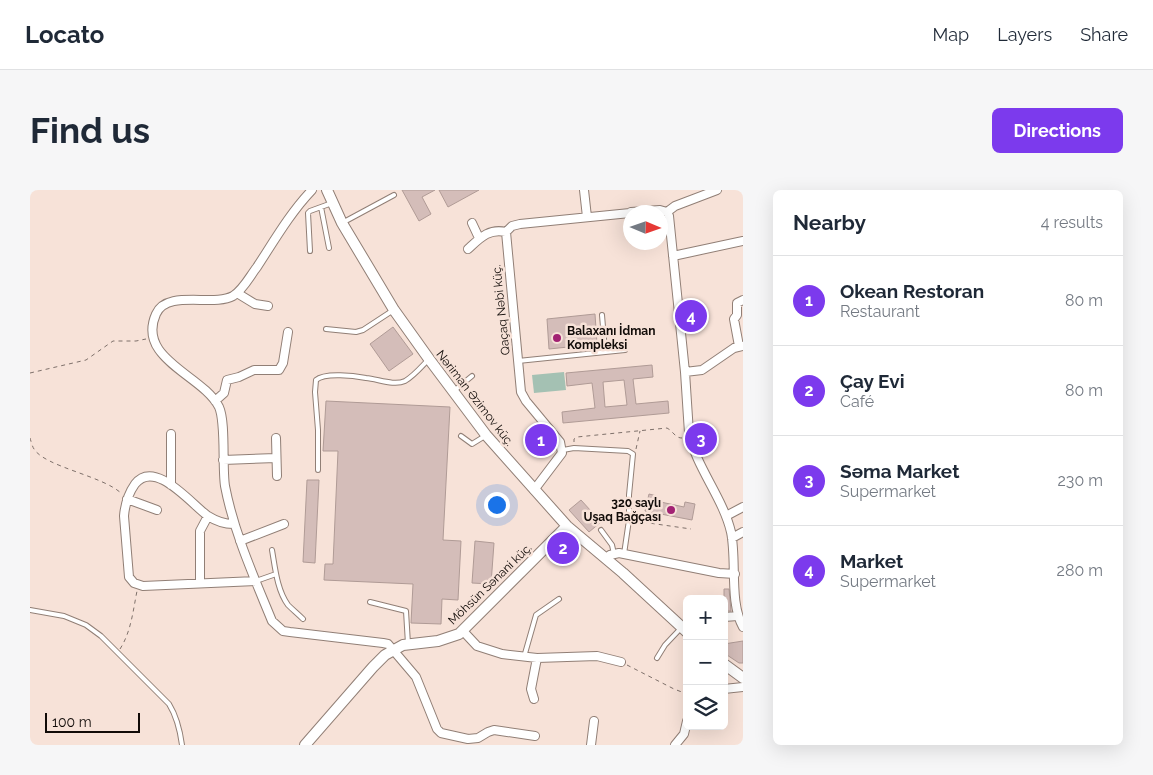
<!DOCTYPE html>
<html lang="en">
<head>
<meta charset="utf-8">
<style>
  :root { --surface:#fff; --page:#f6f6f7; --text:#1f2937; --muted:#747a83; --line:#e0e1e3; --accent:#7c3aed }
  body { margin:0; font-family:Raleway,sans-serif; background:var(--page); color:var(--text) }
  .controls { position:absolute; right:15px; bottom:15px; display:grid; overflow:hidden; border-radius:8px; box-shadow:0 5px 20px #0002 }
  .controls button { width:45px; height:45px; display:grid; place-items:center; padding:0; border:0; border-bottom:1px solid var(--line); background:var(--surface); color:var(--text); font:25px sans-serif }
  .compass { position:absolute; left:593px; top:15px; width:45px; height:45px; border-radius:50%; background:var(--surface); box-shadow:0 5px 20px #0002; rotate:92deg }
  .scale { position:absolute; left:15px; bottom:12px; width:95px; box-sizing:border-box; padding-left:5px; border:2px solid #110b08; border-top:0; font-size:14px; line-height:18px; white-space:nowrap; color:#110b08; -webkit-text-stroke:4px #f7e2d8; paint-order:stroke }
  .you { position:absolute; left:466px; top:314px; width:18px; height:18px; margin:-12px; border:4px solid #fff; border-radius:50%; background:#1a73e8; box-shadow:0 0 0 8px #1a73e833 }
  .badge { display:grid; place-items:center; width:32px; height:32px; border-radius:50%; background:var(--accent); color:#fff; font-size:16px; font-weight:700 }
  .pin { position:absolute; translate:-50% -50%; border:2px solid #fff; box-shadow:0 1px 5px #0006 }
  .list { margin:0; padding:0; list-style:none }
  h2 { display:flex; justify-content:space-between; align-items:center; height:65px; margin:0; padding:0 20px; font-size:21px }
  h2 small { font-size:16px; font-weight:400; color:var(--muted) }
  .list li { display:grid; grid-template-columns:32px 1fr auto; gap:15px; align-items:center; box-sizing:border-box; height:90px; padding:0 20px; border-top:1px solid var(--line) }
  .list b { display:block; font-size:19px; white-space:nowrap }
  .list p { margin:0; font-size:16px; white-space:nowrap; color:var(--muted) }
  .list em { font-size:16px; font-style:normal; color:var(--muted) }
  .icon { flex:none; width:28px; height:28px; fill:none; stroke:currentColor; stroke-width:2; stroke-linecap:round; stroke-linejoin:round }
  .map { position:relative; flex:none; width:713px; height:555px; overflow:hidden; border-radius:8px }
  header { display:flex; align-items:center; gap:30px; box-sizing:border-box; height:70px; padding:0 25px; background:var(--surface); border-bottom:1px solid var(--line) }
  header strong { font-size:24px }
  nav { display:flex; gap:28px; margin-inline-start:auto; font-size:18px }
  .intro { display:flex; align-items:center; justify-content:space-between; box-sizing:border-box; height:120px; padding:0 30px }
  h1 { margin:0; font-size:35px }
  .button { padding:12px 22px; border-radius:8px; background:var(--accent); color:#fff; font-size:18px; font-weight:700 }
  main { display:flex; gap:30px; padding:0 30px }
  aside { flex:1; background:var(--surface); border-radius:8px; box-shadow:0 5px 20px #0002 }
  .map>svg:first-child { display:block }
  .green { fill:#a4c1b3 }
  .building { fill:#d4bdb9; stroke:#b09b96; fill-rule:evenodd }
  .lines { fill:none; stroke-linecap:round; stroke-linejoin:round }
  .lane-casing { stroke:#917f76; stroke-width:6 }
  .street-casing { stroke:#917f76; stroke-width:10 }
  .secondary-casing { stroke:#917f76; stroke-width:12 }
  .path { stroke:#7e706a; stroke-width:1; stroke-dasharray:4 4; stroke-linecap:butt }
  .lane { stroke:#fff; stroke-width:4 }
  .street { stroke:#fff; stroke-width:8 }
  .secondary { stroke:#fff; stroke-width:10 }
  .poi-dot { fill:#a22273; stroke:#f7e2d8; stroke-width:2 }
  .labels { text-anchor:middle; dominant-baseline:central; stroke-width:5; stroke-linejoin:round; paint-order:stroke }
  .street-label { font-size:12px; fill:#110b08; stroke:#f7e2d8 }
  .poi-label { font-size:12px; font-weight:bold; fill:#110b08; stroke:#f7e2d8; text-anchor:start }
</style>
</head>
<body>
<header>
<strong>Locato</strong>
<nav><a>Map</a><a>Layers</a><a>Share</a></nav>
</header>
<div class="intro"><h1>Find us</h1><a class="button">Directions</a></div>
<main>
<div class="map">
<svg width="713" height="555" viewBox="0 0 713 555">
  <rect width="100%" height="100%" fill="#f7e2d8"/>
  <path class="green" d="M534,182L536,200L504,203L502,185Z"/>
  <path class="building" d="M372,0H405L392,7L401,24L389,31Z
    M409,0H449L418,17Z
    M565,124L567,154L519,159L517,129Z
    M363,137L383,164L359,181L340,154Z
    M622,175L623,187L603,189L606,214L638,211L639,223L533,233L532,222L565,218L562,193L537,196L536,183ZM594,190L597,215L575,217L573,192Z
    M296,211L420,217L413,350L431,351L428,410L412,409L411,434L381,433L383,394L294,390L295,374H303L308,261H293Z
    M277,290H289L285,373L273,372Z
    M619,304L627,306L626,311L654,317L655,312L665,314L662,330L615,321Z
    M551,310L571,332L559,342L539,320Z
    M445,351L464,353L461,394L442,393Z
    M694,399H699L701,421H694Z
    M713,451V473H709L694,463V454Z"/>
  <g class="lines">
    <g class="lane-casing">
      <path id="lane" d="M291,17L299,58
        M312,33L364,5
        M280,61L278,23L280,21L302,13
        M572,125L575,161
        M296,139L326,142L333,140L362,121
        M488,171L595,160
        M425,200L442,186
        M431,246L442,254L455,246
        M533,260L544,258L598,261L603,264L599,305V330L594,364
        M288,280V240L285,202L286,190C295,182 325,186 336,188C348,189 364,196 375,191C384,186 392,176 399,169
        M571,340L582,355L584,364
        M242,360C245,377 247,400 258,415C263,420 268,424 273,429
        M226,391L246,384
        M340,412L376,421L378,454
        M0,420L34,426L56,435L71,446L139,514C147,527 150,540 152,555
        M494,467L506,425L529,409
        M627,468L635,455L652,437"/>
    </g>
    <g class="street-casing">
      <path id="street" d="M282,0C260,23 244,51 227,77C220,86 213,100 203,106C183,117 137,99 126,124C106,169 173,185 189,217C196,232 192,276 195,296C204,343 224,387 242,431L253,441L260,442L353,453L358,454L386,487L407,539L411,543L438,549L448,548L458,542L464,540L505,546
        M554,0L557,27
        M601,22L630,20L637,22
        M637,22L639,26L655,182L659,243C666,277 693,308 701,342C707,371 699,412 713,437
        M637,22L645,16L687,0
        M442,33L449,48
        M438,59C450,48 459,38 476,42
        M643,66L713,51
        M207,103L225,114L238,116
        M709,156L704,129L707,125V113L713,110
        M655,182L672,180L704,158L713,156
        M185,211L194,203L197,190L209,187L224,180H249L253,173L258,142
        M246,248L247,286
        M193,270L246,268
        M141,295V244
        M504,300L532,263L530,252L496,211L491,202L476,42L482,36L490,34L600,23
        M97,309L127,320
        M696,326L713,317
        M203,334C194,334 186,331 178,326C162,315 125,268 105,294C98,304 95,314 94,326L99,387L104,393L113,396L226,391
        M702,348L713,342
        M210,351L254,334
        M576,368L580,365L589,363L689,383L705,384
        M170,393V341L178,326
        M694,427L708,426
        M433,441L447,456L472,464L507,468L567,466L591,472
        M694,499L713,497
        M504,509L501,499L507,468
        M561,555L564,531
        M645,555L654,544L657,531"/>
    </g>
    <g class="secondary-casing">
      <path id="secondary" d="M297,0L312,33L364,120L399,169L456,245L537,336L593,383L657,442
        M694,474L713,488
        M275,555L343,477L355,465L373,455L408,451L429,444L537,336"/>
    </g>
    <path class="path" d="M0,183L56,170L83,151H106L116,149
      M0,248C1,251 2,256 4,259C15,277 74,286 92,304
      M544,252V249L547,247L637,238C643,241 645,248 652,248
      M606,259L610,241
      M605,331L661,339
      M90,459C101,442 103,421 107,401
      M597,475L644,499L657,504"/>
    <use href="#lane" class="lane"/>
    <use href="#street" class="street"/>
    <use href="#secondary" class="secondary"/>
  </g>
  <g class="poi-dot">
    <circle cx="527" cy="148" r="5"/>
    <circle cx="641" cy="320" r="5"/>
  </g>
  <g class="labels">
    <g class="street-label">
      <text transform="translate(471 120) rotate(-96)">Qaçaq Nəbi küç.</text>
      <text transform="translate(445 208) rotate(52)">Nəriman Əzimov küç.</text>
      <text transform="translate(460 394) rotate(-44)">Möhsün Sənani küç.</text>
    </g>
    <g class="poi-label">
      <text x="537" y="141">Balaxanı İdman<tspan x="537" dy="14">Kompleksi</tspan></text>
      <text x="631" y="313" text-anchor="end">320 saylı<tspan x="631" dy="14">Uşaq Bağçası</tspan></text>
    </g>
  </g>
</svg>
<div class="controls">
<button>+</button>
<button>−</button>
<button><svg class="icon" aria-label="layers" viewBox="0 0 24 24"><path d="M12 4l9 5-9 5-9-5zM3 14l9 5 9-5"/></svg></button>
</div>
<svg class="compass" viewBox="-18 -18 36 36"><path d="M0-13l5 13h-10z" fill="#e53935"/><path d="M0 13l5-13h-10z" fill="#747a83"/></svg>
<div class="scale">100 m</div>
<div class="you"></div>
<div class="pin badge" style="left:511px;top:250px">1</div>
<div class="pin badge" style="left:533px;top:358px">2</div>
<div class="pin badge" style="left:671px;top:249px">3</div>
<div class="pin badge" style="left:661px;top:126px">4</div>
</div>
<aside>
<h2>Nearby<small>4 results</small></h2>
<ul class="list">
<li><span class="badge">1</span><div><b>Okean Restoran</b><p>Restaurant</p></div><em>80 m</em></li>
<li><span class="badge">2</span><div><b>Çay Evi</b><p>Café</p></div><em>80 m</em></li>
<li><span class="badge">3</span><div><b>Səma Market</b><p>Supermarket</p></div><em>230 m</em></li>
<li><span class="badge">4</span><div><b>Market</b><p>Supermarket</p></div><em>280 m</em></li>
</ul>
</aside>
</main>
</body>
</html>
